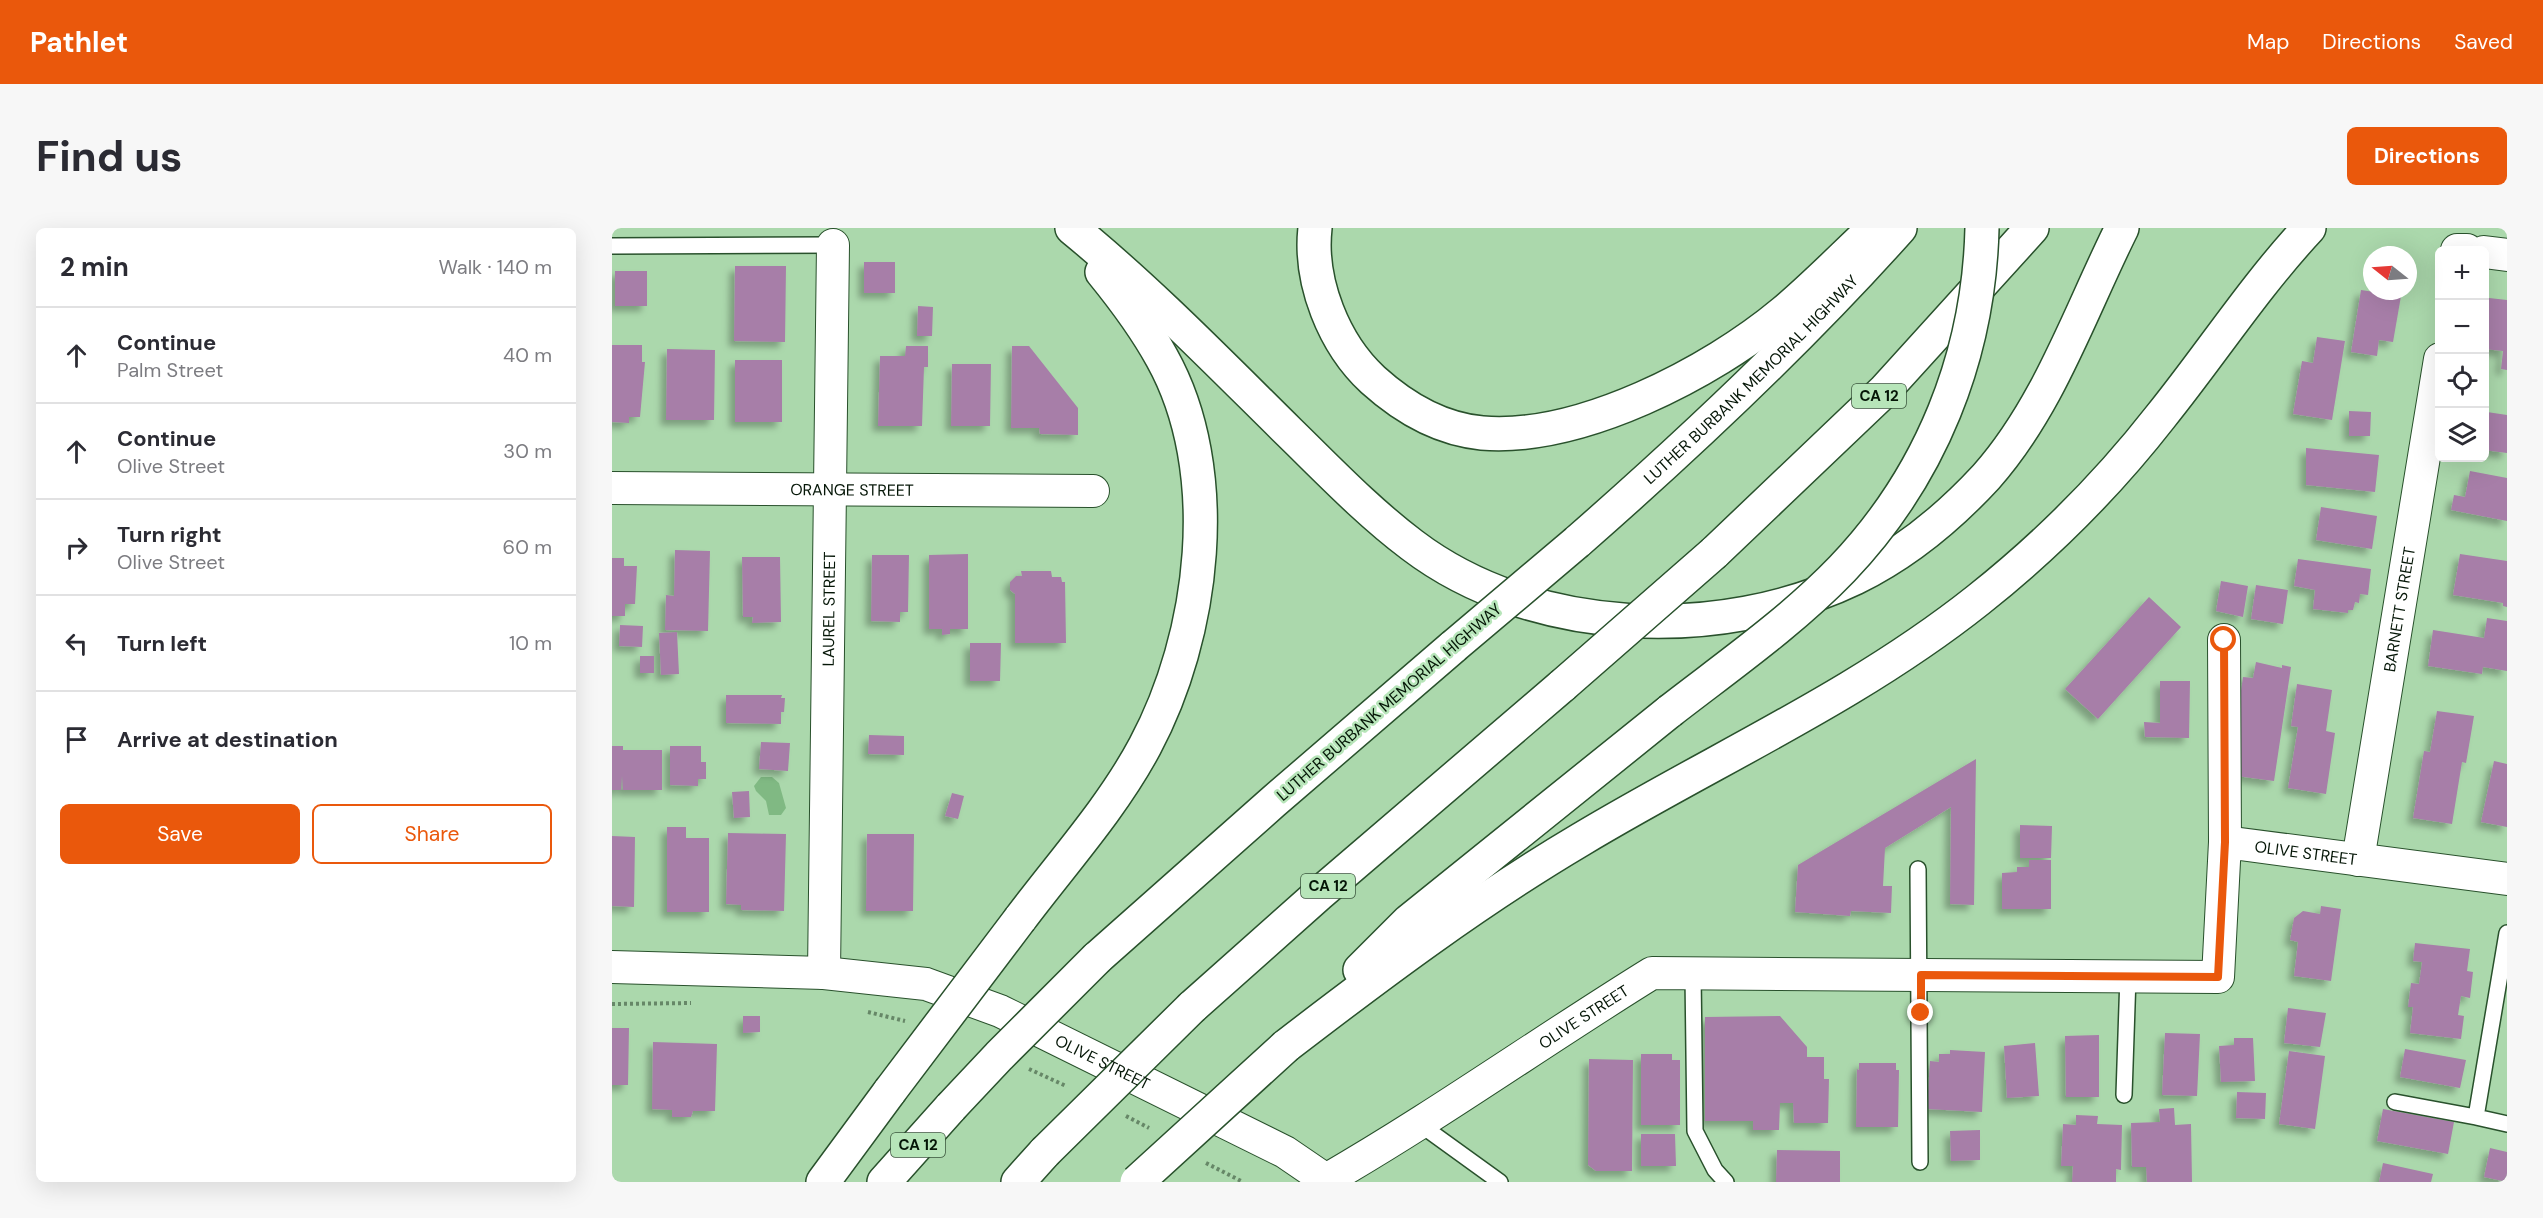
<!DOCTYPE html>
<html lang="en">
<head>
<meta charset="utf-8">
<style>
  :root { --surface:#fff; --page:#f7f7f7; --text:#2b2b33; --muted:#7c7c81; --line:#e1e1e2; --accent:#ea580c }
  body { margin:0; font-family:"DM Sans",sans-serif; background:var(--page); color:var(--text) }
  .controls { position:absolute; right:18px; top:18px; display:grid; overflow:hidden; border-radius:9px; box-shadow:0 6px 24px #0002 }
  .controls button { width:54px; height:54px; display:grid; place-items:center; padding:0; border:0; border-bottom:2px solid var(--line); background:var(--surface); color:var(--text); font:30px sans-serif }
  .compass { position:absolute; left:1751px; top:18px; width:54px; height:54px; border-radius:50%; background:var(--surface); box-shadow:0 6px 24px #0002; rotate:287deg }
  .stop { position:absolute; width:18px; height:18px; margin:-14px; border:4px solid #ea580c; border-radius:50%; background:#fff }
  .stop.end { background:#ea580c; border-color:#fff; box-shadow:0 2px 6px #0008 }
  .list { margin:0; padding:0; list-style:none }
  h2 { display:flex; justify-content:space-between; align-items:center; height:78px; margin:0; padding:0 24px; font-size:26px }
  h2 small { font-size:20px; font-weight:400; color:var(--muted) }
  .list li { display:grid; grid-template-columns:39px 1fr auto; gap:18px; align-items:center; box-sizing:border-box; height:96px; padding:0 24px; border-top:2px solid var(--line) }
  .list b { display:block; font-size:22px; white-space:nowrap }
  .list p { margin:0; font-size:20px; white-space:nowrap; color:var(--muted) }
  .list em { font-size:20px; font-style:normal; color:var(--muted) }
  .actions { display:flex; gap:12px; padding:18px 24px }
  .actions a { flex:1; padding:14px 0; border:2px solid var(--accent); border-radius:9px; text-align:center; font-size:21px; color:var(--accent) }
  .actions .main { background:var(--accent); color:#fff }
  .icon { flex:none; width:33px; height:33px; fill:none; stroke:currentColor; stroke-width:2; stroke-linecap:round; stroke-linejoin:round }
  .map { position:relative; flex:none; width:1895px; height:954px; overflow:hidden; border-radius:9px }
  header { display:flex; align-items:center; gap:36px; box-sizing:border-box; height:84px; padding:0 30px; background:var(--accent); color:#fff }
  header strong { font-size:28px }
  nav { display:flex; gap:33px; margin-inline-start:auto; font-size:21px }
  .intro { display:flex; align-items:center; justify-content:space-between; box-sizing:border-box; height:144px; padding:0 36px }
  h1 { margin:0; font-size:42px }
  .button { padding:15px 27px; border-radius:9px; background:var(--accent); color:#fff; font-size:21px; font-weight:700 }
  main { display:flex; gap:36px; padding:0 36px }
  aside { flex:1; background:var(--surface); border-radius:9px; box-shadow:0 6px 24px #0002 }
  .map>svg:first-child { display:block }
  .water { fill:#80b983 }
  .building { fill:#a77ea8; filter:url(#shadow) }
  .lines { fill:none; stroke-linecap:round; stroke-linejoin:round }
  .lane-casing { stroke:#29512c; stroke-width:18 }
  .street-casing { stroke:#29512c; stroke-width:34 }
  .secondary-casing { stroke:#29512c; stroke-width:36 }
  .highway-casing { stroke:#29512c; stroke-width:36 }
  .path { stroke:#668767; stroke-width:4; stroke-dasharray:3 3; stroke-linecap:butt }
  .lane { stroke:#fff; stroke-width:15 }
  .street { stroke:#fff; stroke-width:32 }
  .secondary { stroke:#fff; stroke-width:33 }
  .highway { stroke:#fff; stroke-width:33 }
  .highway-bridge-casing { stroke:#29512c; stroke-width:36; stroke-linecap:butt }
  .highway-bridge { stroke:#fff; stroke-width:33 }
  .route { stroke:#ea580c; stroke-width:8 }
  .labels { text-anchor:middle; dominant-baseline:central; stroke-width:5; stroke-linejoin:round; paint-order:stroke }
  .shield { fill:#b7e5b9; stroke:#3a543c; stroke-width:1.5 }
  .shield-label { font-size:15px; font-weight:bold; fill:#051607 }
  .street-label { font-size:16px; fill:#051607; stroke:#b7e5b9 }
</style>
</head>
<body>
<header>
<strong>Pathlet</strong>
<nav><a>Map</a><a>Directions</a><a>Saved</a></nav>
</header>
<div class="intro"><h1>Find us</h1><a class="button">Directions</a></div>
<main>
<aside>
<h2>2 min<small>Walk · 140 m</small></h2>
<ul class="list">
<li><svg class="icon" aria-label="ahead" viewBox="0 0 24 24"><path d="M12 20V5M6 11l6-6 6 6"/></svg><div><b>Continue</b><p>Palm Street</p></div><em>40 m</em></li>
<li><svg class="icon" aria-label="ahead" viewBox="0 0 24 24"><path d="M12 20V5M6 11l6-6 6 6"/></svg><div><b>Continue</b><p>Olive Street</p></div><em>30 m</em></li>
<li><svg class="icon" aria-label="right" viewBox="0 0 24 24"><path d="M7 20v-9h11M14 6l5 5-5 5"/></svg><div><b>Turn right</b><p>Olive Street</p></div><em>60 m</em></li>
<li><svg class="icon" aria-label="left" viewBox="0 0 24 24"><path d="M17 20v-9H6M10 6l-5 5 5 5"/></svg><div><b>Turn left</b></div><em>10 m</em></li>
<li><svg class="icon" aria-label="arrive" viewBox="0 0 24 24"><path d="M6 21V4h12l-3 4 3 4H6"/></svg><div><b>Arrive at destination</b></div></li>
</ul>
<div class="actions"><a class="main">Save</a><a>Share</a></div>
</aside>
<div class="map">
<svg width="1895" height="954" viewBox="0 0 1895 954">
  <defs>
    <filter id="shadow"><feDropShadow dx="-5.5" dy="5.5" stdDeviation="3" flood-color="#0004"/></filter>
  </defs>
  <rect width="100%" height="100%" fill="#abd8ac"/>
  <path class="water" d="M149,549H160L167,555L174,580L169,587H157L154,573L144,563L142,558Z"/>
  <path class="building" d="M252,34H283V65H252Z
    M123,38H174L173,114L122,113Z
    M3,43H35V78H3Z
    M1749,62L1789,68L1781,114L1767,112L1765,128L1739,124Z
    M1877,70L1895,72V142L1889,141L1891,123L1872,121Z
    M306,78L321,79L320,108H305Z
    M1705,109L1733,113L1720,192L1681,186L1690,133L1701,135Z
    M0,117H30V134H33L28,189H17V195L0,194Z
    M294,118H316V139H312L310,198H266L268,128H293Z
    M400,118H417L466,180V207L428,206L427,200H399Z
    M55,121L103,122L102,192H54Z
    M123,132H170V194H123Z
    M340,136H379L378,198H339Z
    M1737,183L1759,184L1758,208H1737Z
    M1875,184L1895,187V225L1872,222Z
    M1694,220L1767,227L1763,264L1694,257Z
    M1858,243L1895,250V293L1839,282L1842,267L1853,269Z
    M1709,279L1765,288L1760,321L1704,312Z
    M63,322L98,323L96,403L53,402L54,367L62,368Z
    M356,326V401H338V406L330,407V401H317V327Z
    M1848,326L1895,333V379L1891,378V375L1841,367Z
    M260,327H297L296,384H288V394L259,393Z
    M130,329H168L169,394L140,395L141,389H131Z
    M0,330H12V338H25L23,376H13V388H0Z
    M1686,331L1759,341L1756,367L1748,366L1747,375L1743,374L1741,382H1736V385L1701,381L1703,362L1682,358Z
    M409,343H439L440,349H449L450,354H453L454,415H403V366L398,362V354L404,348H410Z
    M1609,353L1636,358L1631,389L1604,383Z
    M1644,357L1676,362L1671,396L1639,391Z
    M1537,369L1569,399L1486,491L1453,461Z
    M1875,390L1895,393V443L1871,439L1870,446L1816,438L1821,402L1872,410Z
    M8,397L31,398L30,419L7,418Z
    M65,404L67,446L49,447L47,405Z
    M358,415H389L388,453H358Z
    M28,428H42V445H28Z
    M1644,434L1670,440V437L1679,439L1662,553L1617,547L1631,449L1641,450Z
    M1548,453H1578L1577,510L1533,509L1532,494L1548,495Z
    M1685,456L1720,462L1714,503L1723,505L1714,566L1676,560L1686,499L1679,498Z
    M114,467H170L169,470H173L172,484H169V496L114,495Z
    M1825,483L1862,488L1854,535L1850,534L1840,596L1801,590L1812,523L1818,524Z
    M257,507L292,508V527L256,526Z
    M149,514L178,515L176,543L147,541Z
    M0,518H11V522H50V562H11L10,548L9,562H0Z
    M58,518H89V534H94V551H86V558L58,557Z
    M1364,531L1362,677L1338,676L1339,579L1273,620L1271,658H1280L1279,685L1239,683L1238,688L1183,684L1186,637Z
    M1882,533L1895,536V599L1869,594Z
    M137,563L138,589L122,590L120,564Z
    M340,565L352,568L346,591L333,588Z
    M1408,597L1440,598L1439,630H1408Z
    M55,599H74V610H97V684H55Z
    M116,605L174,606L172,683L129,682V677L114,676Z
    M255,606H302L301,683H254Z
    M0,608L23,609L22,679L0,678Z
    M1417,632H1439V681H1390V645L1405,644V639H1417Z
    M1709,678L1729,681L1719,753L1682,748L1686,714L1678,712L1682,690L1691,683L1708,686Z
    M1803,715L1858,721L1855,743L1861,744L1858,770L1849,768L1846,787L1852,788L1849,811L1798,805L1801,779H1796L1799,755L1807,756L1810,734L1801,733Z
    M1676,780L1714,785L1708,819L1672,815Z
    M131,788H148V804L131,805Z
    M1168,788L1195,819V829H1212V851H1217L1216,895H1182L1181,875H1168L1167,902H1141V893H1093V789Z
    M0,800H17L16,857H0Z
    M1553,805L1588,806L1585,868L1550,867Z
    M1487,807V869H1454L1453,808Z
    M1622,810H1641L1643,853L1609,854L1607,818L1622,817Z
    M41,814L105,816L103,883H81L79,889H60V882L40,881Z
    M1423,815L1427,868L1395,870L1392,818Z
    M1793,821L1854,832L1848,860L1788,849Z
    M1338,822L1373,824L1370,884L1315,881L1318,833L1327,834V826H1338Z
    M1677,823L1713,828L1703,901L1667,896Z
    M1029,826H1060V832H1068V897H1029Z
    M977,831L1021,832L1020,943H984L976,937Z
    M1247,835H1284V842H1287L1286,899H1244L1245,841L1247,842Z
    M1625,864L1654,865L1653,891L1624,890Z
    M1562,880L1563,897L1579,896L1580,954H1535L1534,939H1520L1519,895L1548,894L1547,881Z
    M1771,881L1842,894L1836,926L1765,913Z
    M1464,887L1486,888L1485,896L1510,897L1509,942L1504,941V954H1460L1461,938H1449L1451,896L1464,897Z
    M1368,902V932L1339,933L1338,903Z
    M1029,906H1063L1064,938H1029Z
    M1878,920L1895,924V954L1872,949Z
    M1165,922L1228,923V954H1164Z
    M1771,935L1821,946L1819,954H1767Z"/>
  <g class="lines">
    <g class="lane-casing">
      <path id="lane" d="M0,18L221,17
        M1306,641L1308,934
        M1081,746L1083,903L1103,942L1114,954
        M1512,867L1516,748
        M1783,874L1864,889L1895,705
        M1864,889L1895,896
        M809,897L888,954"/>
    </g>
    <g class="street-casing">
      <g id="street">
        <path d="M1845,22H1855"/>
        <path d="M1872,24L1895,27"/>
        <path id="s1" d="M0,260L481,263"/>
        <path d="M1612,412L1613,614"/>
        <path id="s2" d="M1746,632L1828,131"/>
        <path id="s3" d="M0,739L212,745L314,756L388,783L673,924L714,952C825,888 930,813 1040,745L1606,749L1613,614L1895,651"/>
        <path id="s4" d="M212,745L221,17"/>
      </g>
    </g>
    <g class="secondary-casing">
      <path id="secondary" d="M714,954V952"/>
    </g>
    <g class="highway-casing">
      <g id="highway">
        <path d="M460,0C537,63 606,134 677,204C717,243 755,283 800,317C921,409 1108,415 1243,350C1292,326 1337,289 1374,249C1437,178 1468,84 1510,0"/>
        <path d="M703,0C697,54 722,116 761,152C792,180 828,201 870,205C968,213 1099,145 1172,84C1203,58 1232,28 1262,0"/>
        <path id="s5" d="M965,314C1078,215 1188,112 1288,0"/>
        <path d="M1102,325L1272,163L1420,0"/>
        <path d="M408,691C450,635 500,580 533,518C592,408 613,243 550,130C533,99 512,71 490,44"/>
        <path d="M485,730L661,574L842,418"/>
        <path d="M748,742L797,693L1058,483"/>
        <path d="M580,779L707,666L951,457"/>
        <path d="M674,818C769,745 865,673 968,612C1101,532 1244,469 1366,372C1434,318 1496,256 1549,188C1599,126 1642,59 1697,0"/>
        <path d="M211,954L278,863"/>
        <path d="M272,954L339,879"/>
        <path d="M406,954L433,924"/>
      </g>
    </g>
    <path class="path" d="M0,776L79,775
      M256,784L293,793
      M417,841L454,858
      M514,888L537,900
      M594,935L631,954"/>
    <use href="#lane" class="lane"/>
    <use href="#street" class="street"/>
    <use href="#secondary" class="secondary"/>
    <use href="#highway" class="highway"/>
    <g class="highway-bridge-casing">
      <path id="highway-bridge" d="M842,418L965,314
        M951,457L1102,325
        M1058,483C1116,438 1179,394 1230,341C1319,248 1367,128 1370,0
        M278,863L408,691
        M339,879L387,828L485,730
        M433,924L580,779
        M525,954L674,818"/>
    </g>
    <use href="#highway-bridge" class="highway-bridge"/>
  </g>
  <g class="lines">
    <path class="route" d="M1309,785V747L1606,749L1613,614L1612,412"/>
  </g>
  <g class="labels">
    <g class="shield">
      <rect x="1240" y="156" width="54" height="24" rx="4.5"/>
      <rect x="689" y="646" width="54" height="24" rx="4.5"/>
      <rect x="279" y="905" width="54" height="24" rx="4.5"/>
    </g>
    <g class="shield-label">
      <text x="1267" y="168">CA 12</text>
      <text x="716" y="658">CA 12</text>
      <text x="306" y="917">CA 12</text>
    </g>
    <g class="street-label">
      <text stroke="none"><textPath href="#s5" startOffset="238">LUTHER BURBANK MEMORIAL HIGHWAY</textPath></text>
      <text stroke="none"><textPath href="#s1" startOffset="240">ORANGE STREET</textPath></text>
      <text stroke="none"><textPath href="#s4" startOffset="364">LAUREL STREET</textPath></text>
      <text stroke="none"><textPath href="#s2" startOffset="254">BARNETT STREET</textPath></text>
      <text transform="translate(777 474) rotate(-41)">LUTHER BURBANK MEMORIAL HIGHWAY</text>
      <text stroke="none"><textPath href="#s3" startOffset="1930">OLIVE STREET</textPath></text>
      <text stroke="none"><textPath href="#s3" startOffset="1066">OLIVE STREET</textPath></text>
      <text stroke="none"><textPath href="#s3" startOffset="508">OLIVE STREET</textPath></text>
    </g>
  </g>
</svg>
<div class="controls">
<button>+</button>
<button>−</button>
<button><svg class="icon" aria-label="locate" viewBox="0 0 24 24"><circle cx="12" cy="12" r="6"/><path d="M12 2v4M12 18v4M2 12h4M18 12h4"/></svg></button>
<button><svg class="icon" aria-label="layers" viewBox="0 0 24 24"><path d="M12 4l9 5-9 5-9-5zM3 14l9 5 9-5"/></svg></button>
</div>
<svg class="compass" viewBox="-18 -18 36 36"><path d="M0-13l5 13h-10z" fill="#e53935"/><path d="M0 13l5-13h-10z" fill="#7c7c81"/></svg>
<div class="stop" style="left:1612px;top:412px"></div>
<div class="stop end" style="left:1309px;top:785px"></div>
</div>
</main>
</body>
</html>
